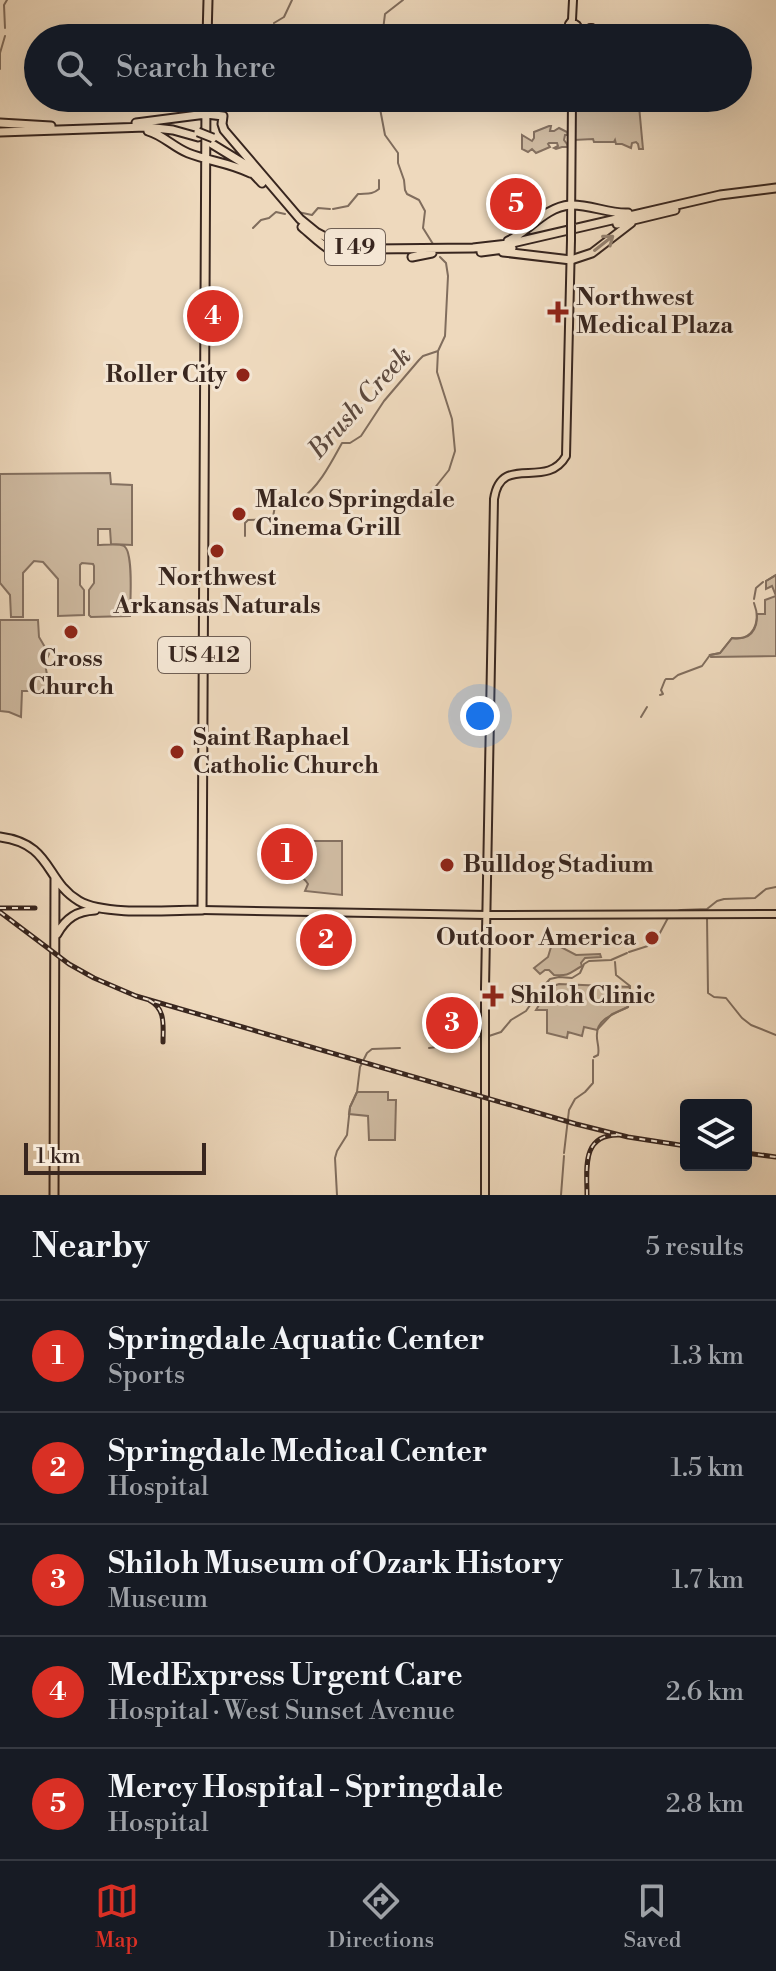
<!DOCTYPE html>
<html lang="en">
<head>
<meta charset="utf-8">
<style>
  :root { --surface:#171b24; --page:#20242c; --text:#f1f3f6; --muted:#9ea1a6; --line:#363941; --accent:#d93025 }
  body { margin:0; font-family:"Libre Bodoni",serif; background:var(--page); color:var(--text) }
  .controls { position:absolute; right:24px; bottom:24px; display:grid; overflow:hidden; border-radius:8px; box-shadow:0 8px 32px #0002 }
  .controls button { width:72px; height:72px; display:grid; place-items:center; padding:0; border:0; border-bottom:2px solid var(--line); background:var(--surface); color:var(--text); font:40px sans-serif }
  .scale { position:absolute; left:24px; bottom:20px; width:182px; box-sizing:border-box; padding-left:8px; border:4px solid #38261f; border-top:0; font-size:22px; line-height:28px; white-space:nowrap; color:#38261f; -webkit-text-stroke:6px #f4e6d4; paint-order:stroke }
  .you { position:absolute; left:480px; top:716px; width:28px; height:28px; margin:-20px; border:6px solid #fff; border-radius:50%; background:#1a73e8; box-shadow:0 0 0 12px #1a73e833 }
  .badge { display:grid; place-items:center; width:52px; height:52px; border-radius:50%; background:var(--accent); color:#fff; font-size:26px; font-weight:700 }
  .pin { position:absolute; translate:-50% -50%; border:4px solid #fff; box-shadow:0 2px 8px #0006 }
  .list { margin:0; padding:0; list-style:none }
  h2 { display:flex; justify-content:space-between; align-items:center; height:104px; margin:0; padding:0 32px; font-size:34px }
  h2 small { font-size:26px; font-weight:400; color:var(--muted) }
  .list li { display:grid; grid-template-columns:52px 1fr auto; gap:24px; align-items:center; box-sizing:border-box; height:112px; padding:0 32px; border-top:2px solid var(--line) }
  .list b { display:block; font-size:30px; white-space:nowrap }
  .list p { margin:0; font-size:26px; white-space:nowrap; color:var(--muted) }
  .list em { font-size:26px; font-style:normal; color:var(--muted) }
  .icon { flex:none; width:44px; height:44px; fill:none; stroke:currentColor; stroke-width:2; stroke-linecap:round; stroke-linejoin:round }
  .map { position:relative; flex:none; width:776px; height:1195px; overflow:hidden }
  .search { position:absolute; background:var(--surface); box-shadow:0 8px 32px #0002; left:24px; right:24px; top:24px; height:88px; display:flex; align-items:center; gap:20px; box-sizing:border-box; padding:0 28px; border-radius:44px; color:var(--muted); font-size:30px }
  .sheet { height:664px; background:var(--surface) }
  nav { display:flex; justify-content:space-around; align-items:center; box-sizing:border-box; height:112px; border-top:2px solid var(--line); background:var(--surface); font-size:22px; color:var(--muted) }
  nav a { display:grid; justify-items:center; gap:4px }
  nav .on { color:var(--accent) }
  .map>svg:first-child { display:block }
  .green { fill:#cfbba2; stroke:#847060; stroke-width:2 }
  .lines { fill:none; stroke-linecap:round; stroke-linejoin:round }
  .stream { stroke:#806d5d; stroke-width:2 }
  .major-casing { stroke:#38261f; stroke-width:10 }
  .highway-casing { stroke:#38261f; stroke-width:11 }
  .major { stroke:#eed9bd; stroke-width:6 }
  .highway { stroke:#eed9bd; stroke-width:7 }
  .rail-casing { stroke:#38261f; stroke-width:5 }
  .rail { stroke:#f4e6d4; stroke-width:2; stroke-dasharray:6; stroke-linecap:butt }
  .major-bridge-casing { stroke:#38261f; stroke-width:10; stroke-linecap:butt }
  .highway-bridge-casing { stroke:#38261f; stroke-width:11; stroke-linecap:butt }
  .major-bridge { stroke:#eed9bd; stroke-width:6 }
  .highway-bridge { stroke:#eed9bd; stroke-width:7 }
  .oneway { stroke:#93806e }
  .poi-dot { fill:#8f2418; stroke:#f4e6d4; stroke-width:3 }
  .labels { text-anchor:middle; dominant-baseline:central; stroke-width:6; stroke-linejoin:round; paint-order:stroke }
  .shield { fill:#f4e6d4; stroke:#706055; stroke-width:2 }
  .shield-label { font-size:22px; font-weight:bold; fill:#38261f }
  .poi-label { font-size:24px; font-weight:bold; fill:#38261f; stroke:#f4e6d4; text-anchor:start }
  .water-label { font-size:26px; font-style:italic; fill:#5c493e; stroke:#f4e6d4 }
</style>
</head>
<body>
<div class="map">
<svg width="776" height="1195" viewBox="0 0 776 1195">
  <rect width="100%" height="100%" fill="#eed9bd"/>
  <filter id="stains"><feTurbulence type="fractalNoise" baseFrequency=".0025" numOctaves="4"/><feColorMatrix values="0 0 0 0 .2 0 0 0 0 .09 0 0 0 0 .02 0 0 0 .5 -.17"/></filter>
  <radialGradient id="worn" r=".72"><stop offset=".6" stop-color="#630" stop-opacity="0"/><stop offset="1" stop-color="#630" stop-opacity=".3"/></radialGradient>
  <path class="green" d="M639,106L643,149H639L638,144L636,142L632,143L631,148L622,144H616L615,140L614,142H594L593,139L574,140L575,107Z
    M549,126H551L550,131H554L559,128L567,132L568,135H565L564,140L567,144L568,147H562L556,149L554,148L558,146L557,143H549L548,144L550,147L536,153L532,149L528,152L522,149V135L532,141L534,138V132Z
    M110,473L111,484L132,485V545L111,544L110,529H98V545C104,545 119,543 124,546C134,552 130,604 130,616L91,617L89,615V590L94,583V566L93,564L82,563L80,565V585L84,590V615L58,616V579L43,562L34,561L23,573V617H11L10,595L0,583V474Z
    M776,575V656L711,657L710,655L720,653L732,638C748,640 757,631 757,614H765V600L776,596L772,586L766,589V581Z
    M0,620H38L39,637L49,654C41,667 50,677 50,691H22L21,717L9,712L0,711Z
    M275,841H342V895L305,891L308,884C301,872 288,874 276,874Z
    M551,947H561L576,955L600,954L601,957L585,958L581,963L582,966C569,973 571,976 554,975L549,970H545L540,974L534,968L548,957Z
    M559,984L630,987L628,1007L612,1014L597,1030L584,1027L582,1036L568,1032L567,1038L547,1033V1010H536L550,987Z
    M357,1092H388V1100H396L395,1140H369L368,1116L349,1114L350,1107Z"/>
  <g class="lines">
    <path class="stream" d="M274,23L284,17L292,0
      M5,28L4,5L7,0
      M253,29H262L270,25
      M382,38L385,14L403,0
      M0,69V53L5,36
      M378,98L385,135L398,153V163L404,180L405,190L407,194L419,200L425,211L423,228L433,244
      M333,209L348,206L358,194C366,193 372,195 379,189V180
      M298,212L312,215L318,208L330,209
      M253,228L261,220L269,218L276,212L285,214
      M429,495L449,470L455,451L452,419L437,372L438,351
      M425,499L427,497
      M245,536V523L248,520L271,519L273,517L275,506C283,505 292,505 300,500C319,487 331,463 342,443H350L361,436L384,401L419,360L423,356L438,351L445,336L448,276L446,263L440,257
      M766,581L776,575
      M754,599L756,588L763,582
      M666,679H673L678,675L702,666L710,655L720,653L732,638C755,642 761,622 754,603
      M660,695L663,694L661,690L665,680
      M641,717L647,707
      M674,912L681,910L707,909L717,901L724,899L755,898L766,889L776,887
      M707,917L708,993L714,997L726,998L742,1018L751,1025L776,1035
      M629,952L654,944L669,916
      M615,962L616,975L630,986
      M489,1036L501,1032L511,1020L526,1011L542,988L550,979L559,977L572,978L580,973L584,964L589,961L611,960L627,953
      M446,1042L482,1036
      M429,1048L437,1047L441,1044
      M594,1057L598,1055C600,1047 596,1041 597,1034C597,1018 617,1013 628,1007L630,988
      M564,1153L569,1110L575,1099L585,1092L593,1083V1060
      M337,1195L335,1158L337,1151L347,1135L350,1107L357,1092L360,1067L367,1053L372,1049L400,1048
      M561,1195L564,1156"/>
    <g class="major-casing">
      <path id="major" d="M567.5 29a5.5 5.5 0 1 1 11 0a5.5 5.5 0 1 1-11 0Z
        M569,24L572,20L573,0
        M590,28H592
        M571,225L572,98
        M202,910L487,915L776,914
        M485,1195V988L494,499C501,452 546,491 566,456L571,240"/>
    </g>
    <g class="highway-casing">
      <path id="highway" d="M207,38L208,0
        M0,123L51,126
        M136,123L206,114L223,116L222,124L224,130L300,219L316,232L333,241L351,246L372,249L473,248L508,244L720,195L776,188
        M148,131C163,135 173,147 188,153C208,161 231,163 250,173
        M0,132L146,127L173,130L198,137
        M212,144L243,163L262,183
        M617,224L675,210
        M302,227C320,242 333,258 358,258
        M508,241C529,231 545,207 570,205C589,204 609,214 628,213
        M481,252L512,248
        M503,252L571,260L592,253L631,223
        M412,257L432,253
        M0,837C53,844 44,880 79,901C104,916 171,910 202,910L206,98
        M57,934C66,918 77,911 95,910
        M54,1195L55,877"/>
    </g>
    <use href="#major" class="major"/>
    <use href="#highway" class="highway"/>
    <g class="rail-casing">
      <path id="rail" d="M0,908H35
        M0,912L69,964L94,978L136,996L576,1124L628,1137L686,1146
        M149,1000C166,1009 163,1025 163,1042
        M746,1153L776,1157
        M587,1195C587,1169 581,1134 619,1135"/>
    </g>
    <use href="#rail" class="rail"/>
    <g class="major-bridge-casing">
      <path id="major-bridge" d="M571,240V225"/>
    </g>
    <g class="highway-bridge-casing">
      <path id="highway-bridge" d="M198,132L213,138"/>
    </g>
    <use href="#major-bridge" class="major-bridge"/>
    <use href="#highway-bridge" class="highway-bridge"/>
  </g>
  <defs><path id="oneway-shaft" d="M-6 0H5M1.5-3L5.5 0L1.5 3" fill="none" stroke-width="1.6" stroke-linecap="round" stroke-linejoin="round" transform="scale(2)"/></defs>
  <use class="oneway" href="#oneway-shaft" transform="translate(604 243) rotate(-38)"/>
  <g class="poi-dot">
    <path d="M554 300h8v8h8v8h-8v8h-8v-8h-8v-8h8z"/>
    <circle cx="243" cy="375" r="8"/>
    <circle cx="239" cy="514" r="8"/>
    <circle cx="217" cy="551" r="8"/>
    <circle cx="71" cy="632" r="8"/>
    <circle cx="177" cy="752" r="8"/>
    <circle cx="447" cy="865" r="8"/>
    <circle cx="652" cy="938" r="8"/>
    <path d="M489 984h8v8h8v8h-8v8h-8v-8h-8v-8h8z"/>
  </g>
  <g class="labels">
    <g class="shield">
      <rect x="325" y="229" width="60" height="36" rx="6"/>
      <rect x="158" y="637" width="92" height="36" rx="6"/>
    </g>
    <g class="shield-label">
      <text x="355" y="247">I 49</text>
      <text x="204" y="655">US 412</text>
    </g>
    <g class="poi-label">
      <text x="576" y="298">Northwest<tspan x="576" dy="28">Medical Plaza</tspan></text>
      <text x="227" y="375" text-anchor="end">Roller City</text>
      <text x="255" y="500">Malco Springdale<tspan x="255" dy="28">Cinema Grill</tspan></text>
      <text x="217" y="578" text-anchor="middle">Northwest<tspan x="217" dy="28">Arkansas Naturals</tspan></text>
      <text x="71" y="659" text-anchor="middle">Cross<tspan x="71" dy="28">Church</tspan></text>
      <text x="193" y="738">Saint Raphael<tspan x="193" dy="28">Catholic Church</tspan></text>
      <text x="463" y="865">Bulldog Stadium</text>
      <text x="636" y="938" text-anchor="end">Outdoor America</text>
      <text x="511" y="996">Shiloh Clinic</text>
    </g>
    <g class="water-label">
      <text transform="translate(360 403) rotate(-48)">Brush Creek</text>
    </g>
  </g>
  <rect width="100%" height="100%" filter="url(#stains)"/>
  <rect width="100%" height="100%" fill="url(#worn)"/>
</svg>
<div class="controls">
<button><svg class="icon" aria-label="layers" viewBox="0 0 24 24"><path d="M12 4l9 5-9 5-9-5zM3 14l9 5 9-5"/></svg></button>
</div>
<div class="scale">1 km</div>
<div class="you"></div>
<div class="pin badge" style="left:287px;top:854px">1</div>
<div class="pin badge" style="left:326px;top:940px">2</div>
<div class="pin badge" style="left:452px;top:1023px">3</div>
<div class="pin badge" style="left:213px;top:316px">4</div>
<div class="pin badge" style="left:516px;top:204px">5</div>
<div class="search"><svg class="icon" aria-label="search" viewBox="0 0 24 24"><circle cx="10" cy="10" r="6"/><path d="M15 15l6 6"/></svg>Search here</div>
</div>
<section class="sheet">
<h2>Nearby<small>5 results</small></h2>
<ul class="list">
<li><span class="badge">1</span><div><b>Springdale Aquatic Center</b><p>Sports</p></div><em>1.3 km</em></li>
<li><span class="badge">2</span><div><b>Springdale Medical Center</b><p>Hospital</p></div><em>1.5 km</em></li>
<li><span class="badge">3</span><div><b>Shiloh Museum of Ozark History</b><p>Museum</p></div><em>1.7 km</em></li>
<li><span class="badge">4</span><div><b>MedExpress Urgent Care</b><p>Hospital · West Sunset Avenue</p></div><em>2.6 km</em></li>
<li><span class="badge">5</span><div><b>Mercy Hospital - Springdale</b><p>Hospital</p></div><em>2.8 km</em></li>
</ul>
</section>
<nav>
<a class="on"><svg class="icon" aria-label="map" viewBox="0 0 24 24"><path d="M3 6l6-2 6 2 6-2v14l-6 2-6-2-6 2zM9 4v14M15 6v14"/></svg>Map</a>
<a><svg class="icon" aria-label="directions" viewBox="0 0 24 24"><path d="M12 3l9 9-9 9-9-9zM9 14v-3h6M13 9l2 2-2 2"/></svg>Directions</a>
<a><svg class="icon" aria-label="saved" viewBox="0 0 24 24"><path d="M7 4h10v16l-5-4-5 4z"/></svg>Saved</a>
</nav>
</body>
</html>
